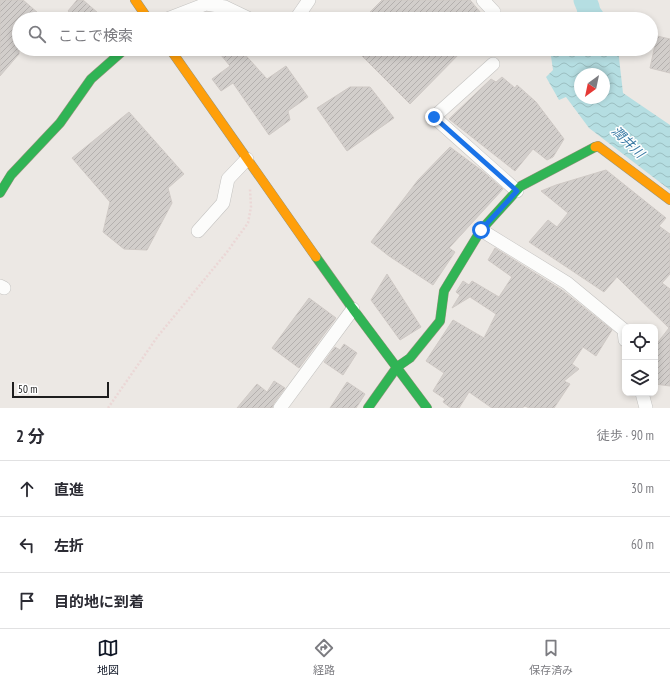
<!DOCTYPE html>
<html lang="ja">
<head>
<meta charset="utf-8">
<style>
  :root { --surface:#fff; --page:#f7f7f7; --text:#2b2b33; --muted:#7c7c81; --line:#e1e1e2; --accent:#111827 }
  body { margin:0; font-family:"PT Sans Narrow","Noto Sans JP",sans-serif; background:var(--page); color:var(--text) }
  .controls { position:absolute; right:12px; bottom:12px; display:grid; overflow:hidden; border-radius:8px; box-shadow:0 2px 6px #0003 }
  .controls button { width:36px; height:36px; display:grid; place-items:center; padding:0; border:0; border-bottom:1px solid var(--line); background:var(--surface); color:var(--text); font:20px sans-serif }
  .compass { position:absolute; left:574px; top:68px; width:36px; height:36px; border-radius:50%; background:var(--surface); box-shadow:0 2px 6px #0003; rotate:213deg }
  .scale { position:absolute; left:12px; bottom:10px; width:97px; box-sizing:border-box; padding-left:4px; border:2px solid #1d1d1d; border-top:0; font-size:11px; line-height:14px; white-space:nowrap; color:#1d1d1d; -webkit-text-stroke:3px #fff; paint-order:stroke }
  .stop { position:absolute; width:12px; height:12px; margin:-9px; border:3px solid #1a73e8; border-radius:50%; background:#fff }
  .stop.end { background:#1a73e8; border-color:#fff; box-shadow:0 1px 4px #0008 }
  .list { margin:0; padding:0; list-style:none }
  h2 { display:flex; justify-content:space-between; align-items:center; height:52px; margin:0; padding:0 16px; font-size:17px }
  h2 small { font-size:13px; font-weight:400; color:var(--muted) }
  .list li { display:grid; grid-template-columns:26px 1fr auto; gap:12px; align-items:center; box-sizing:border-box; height:56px; padding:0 16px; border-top:1px solid var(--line) }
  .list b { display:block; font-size:15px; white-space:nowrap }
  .list em { font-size:13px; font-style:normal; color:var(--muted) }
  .icon { flex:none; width:22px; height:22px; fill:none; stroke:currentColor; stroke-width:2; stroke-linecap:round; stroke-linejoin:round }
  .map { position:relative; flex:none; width:670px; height:408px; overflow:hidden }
  .search { position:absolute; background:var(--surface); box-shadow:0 2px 6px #0003; left:12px; right:12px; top:12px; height:44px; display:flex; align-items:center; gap:10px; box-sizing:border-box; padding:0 14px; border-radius:22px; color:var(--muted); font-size:15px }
  .sheet { height:220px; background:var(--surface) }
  nav { display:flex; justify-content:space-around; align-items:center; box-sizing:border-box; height:56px; border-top:1px solid var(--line); background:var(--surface); font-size:11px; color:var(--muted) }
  nav a { display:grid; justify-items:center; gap:2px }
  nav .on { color:var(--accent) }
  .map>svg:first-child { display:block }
  .water { fill:url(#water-waves); fill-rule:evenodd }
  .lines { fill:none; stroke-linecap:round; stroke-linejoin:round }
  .river { stroke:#b5dee2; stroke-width:23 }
  .building { fill:url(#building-hatch); stroke:#cfc9c5 }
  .street-casing { stroke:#c4c3c1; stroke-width:14 }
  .fast-casing { stroke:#96947c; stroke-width:10 }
  .slow-casing { stroke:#96947c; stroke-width:10 }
  .path { stroke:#ebd7d6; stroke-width:2.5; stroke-dasharray:2 2; stroke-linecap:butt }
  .street { stroke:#fcfcfb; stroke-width:13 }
  .fast { stroke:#30b455; stroke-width:9 }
  .slow { stroke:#ff9f0a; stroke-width:9 }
  .route { stroke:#1a73e8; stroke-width:5 }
  .labels { text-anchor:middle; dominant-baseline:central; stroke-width:3; stroke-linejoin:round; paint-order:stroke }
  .water-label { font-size:13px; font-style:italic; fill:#3b7ba5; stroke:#fff }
</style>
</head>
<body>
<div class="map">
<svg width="670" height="408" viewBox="0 0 670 408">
  <defs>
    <pattern id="water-waves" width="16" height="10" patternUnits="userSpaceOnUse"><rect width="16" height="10" fill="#b5dee2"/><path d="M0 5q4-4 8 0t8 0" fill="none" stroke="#9bbec1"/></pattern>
    <pattern id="building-hatch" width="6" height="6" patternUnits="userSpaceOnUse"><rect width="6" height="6" fill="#d2cecb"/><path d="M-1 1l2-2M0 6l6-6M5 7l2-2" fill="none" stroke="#b4b0ae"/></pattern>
  </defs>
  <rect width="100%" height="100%" fill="#ece8e4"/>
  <path class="water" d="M598,5L608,19H558Z
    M550,49H618L623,93L670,125V190L589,128L566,97L559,100L546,77L553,70ZM580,74H604V98H580Z"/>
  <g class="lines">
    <path class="river" d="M585,0L588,7L590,19"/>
  </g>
  <path class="building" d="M0,0H23L45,19H19V54L0,76Z
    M77,0H83L105,19H77L68,11Z
    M382,0H470L486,19H363Z
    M657,36L670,39V73L650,68Z
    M216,49H240L267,79L286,66L308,97L288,111L290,120L269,135L233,83L221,91L212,79L230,66Z
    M355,49H464L410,104Z
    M502,77L515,88L517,85L536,102L564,139L553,157L547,160L533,149L515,171L449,119L491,79L496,82Z
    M350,87H370L394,118L347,151L317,108Z
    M129,112L184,174L168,188L172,203L147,250L124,249L103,232L110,202L72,158Z
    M450,147L481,170L503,189L449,248L455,252L433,285L389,256L371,242L418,180Z
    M606,170L666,218L659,226L670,234V274L662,283L670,289V386L655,384V346L669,328L617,277L604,292L529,242L548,220L557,227L568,213L541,191L556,185Z
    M495,248L562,290L612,330L596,356L583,347L572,364L579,369L564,381L570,384L554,408H529L525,406L522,408H492L469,392L459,408H451L443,402L445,399L433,391L444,373L426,361L453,320L484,338L496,314L470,297L452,308L460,295L456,292L463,281L469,285L472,281L499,297L512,277L488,260Z
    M387,274L421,327L400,340L371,300Z
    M309,298L336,318L299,368L272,348Z
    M344,344L357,353L343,375L324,362L335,347L340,350Z
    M274,381L285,388L274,403L272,408H237L257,384L267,392Z
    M347,382L365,394L358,405L356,408H330Z"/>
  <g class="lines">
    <g class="street-casing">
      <path id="street" d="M483,0L494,12
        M167,19L206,4L225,7L250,19
        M296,19L309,0
        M493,64L434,117L517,191
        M481,230L567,283L624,330L625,340
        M198,231L223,203L228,179L247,159
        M0,286L4,288
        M642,393L646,408
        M280,408L353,309"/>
    </g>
    <g class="fast-casing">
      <path id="fast" d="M0,193L11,175L60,123L91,79L125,49
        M316,257L353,309L427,408
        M368,408L397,367L410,358L440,321L444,291L481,230L521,186L595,147"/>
    </g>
    <g class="slow-casing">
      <path id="slow" d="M135,0L148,19
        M170,49L316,257
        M595,147L598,146L670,200"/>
    </g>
    <path class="path" d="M108,408L158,336L227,252L248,223L251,207L250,189"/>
    <use href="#street" class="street"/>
    <use href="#fast" class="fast"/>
    <use href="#slow" class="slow"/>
  </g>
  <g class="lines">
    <path class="route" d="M434,117L517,191L481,230"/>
  </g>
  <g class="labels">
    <g class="water-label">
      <text transform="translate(628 142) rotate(44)">潤井川</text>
    </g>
  </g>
</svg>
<div class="controls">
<button><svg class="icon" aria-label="locate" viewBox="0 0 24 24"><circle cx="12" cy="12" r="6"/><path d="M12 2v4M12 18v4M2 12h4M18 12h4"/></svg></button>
<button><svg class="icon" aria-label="layers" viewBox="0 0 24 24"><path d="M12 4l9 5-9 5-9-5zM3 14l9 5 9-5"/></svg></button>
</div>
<svg class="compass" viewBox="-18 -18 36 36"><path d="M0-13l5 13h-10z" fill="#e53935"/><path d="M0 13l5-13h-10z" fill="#7c7c81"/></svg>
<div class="scale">50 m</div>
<div class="stop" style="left:481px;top:230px"></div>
<div class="stop end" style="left:434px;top:117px"></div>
<div class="search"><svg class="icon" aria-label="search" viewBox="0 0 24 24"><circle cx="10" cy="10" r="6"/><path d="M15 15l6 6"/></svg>ここで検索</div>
</div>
<section class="sheet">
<h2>2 分<small>徒歩 · 90 m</small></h2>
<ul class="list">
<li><svg class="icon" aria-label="ahead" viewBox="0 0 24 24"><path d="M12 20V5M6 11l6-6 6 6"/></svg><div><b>直進</b></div><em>30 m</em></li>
<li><svg class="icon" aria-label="left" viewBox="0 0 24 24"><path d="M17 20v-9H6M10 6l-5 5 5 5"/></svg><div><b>左折</b></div><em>60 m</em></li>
<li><svg class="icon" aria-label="arrive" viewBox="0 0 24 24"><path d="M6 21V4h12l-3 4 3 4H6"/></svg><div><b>目的地に到着</b></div></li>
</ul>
</section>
<nav>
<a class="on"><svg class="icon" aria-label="map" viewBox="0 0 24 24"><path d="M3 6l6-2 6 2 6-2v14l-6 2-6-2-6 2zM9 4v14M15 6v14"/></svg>地図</a>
<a><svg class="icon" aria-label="directions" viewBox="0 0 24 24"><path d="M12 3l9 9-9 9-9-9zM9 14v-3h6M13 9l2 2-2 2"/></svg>経路</a>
<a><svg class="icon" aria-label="saved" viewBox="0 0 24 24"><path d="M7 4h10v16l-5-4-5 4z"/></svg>保存済み</a>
</nav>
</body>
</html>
